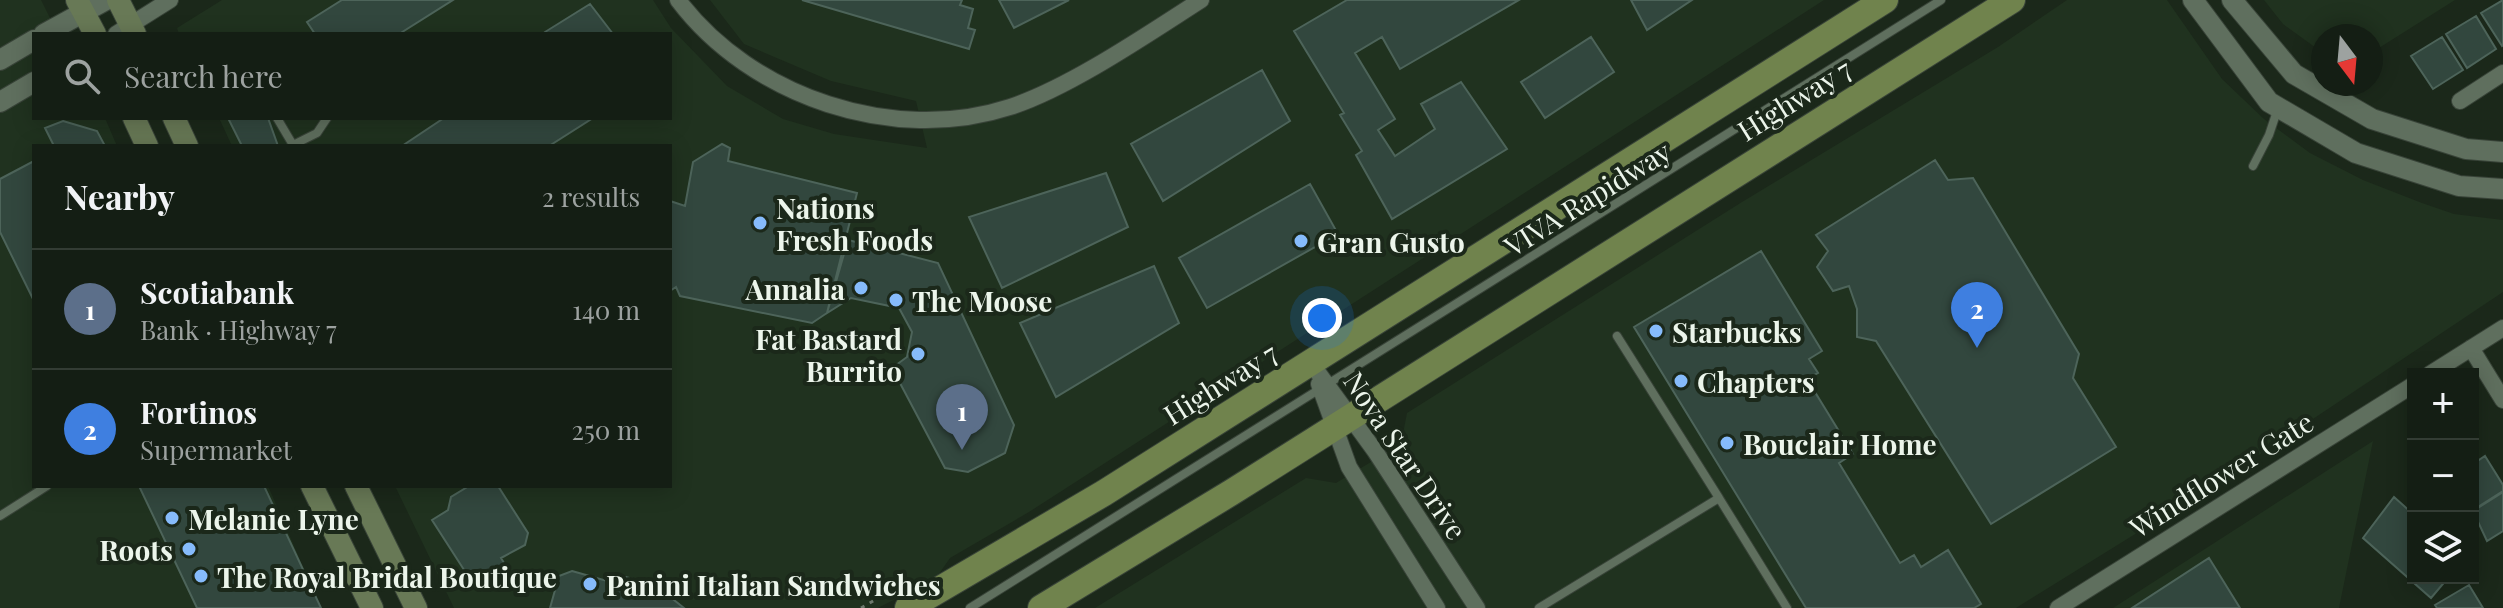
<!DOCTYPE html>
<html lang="en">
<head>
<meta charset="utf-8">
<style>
  :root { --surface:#141e14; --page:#1d271d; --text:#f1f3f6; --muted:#9da2a0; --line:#333c34; --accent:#86bbfb }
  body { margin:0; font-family:"Playfair Display",serif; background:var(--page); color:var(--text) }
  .controls { position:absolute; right:24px; bottom:24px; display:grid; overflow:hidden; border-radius:0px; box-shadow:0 4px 20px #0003 }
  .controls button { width:72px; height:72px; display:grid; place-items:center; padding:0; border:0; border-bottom:2px solid var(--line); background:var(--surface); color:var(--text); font:40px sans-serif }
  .compass { position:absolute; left:2311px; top:24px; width:72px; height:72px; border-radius:50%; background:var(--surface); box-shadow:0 4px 20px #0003; rotate:164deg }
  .you { position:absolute; left:1322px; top:318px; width:28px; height:28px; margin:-20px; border:6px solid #fff; border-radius:50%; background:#1a73e8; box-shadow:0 0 0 12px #1a73e833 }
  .badge { display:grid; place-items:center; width:52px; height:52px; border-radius:50%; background:var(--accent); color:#fff; font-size:26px; font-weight:700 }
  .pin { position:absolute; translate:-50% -66px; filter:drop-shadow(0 2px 4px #0008) }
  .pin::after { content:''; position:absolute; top:42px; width:28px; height:24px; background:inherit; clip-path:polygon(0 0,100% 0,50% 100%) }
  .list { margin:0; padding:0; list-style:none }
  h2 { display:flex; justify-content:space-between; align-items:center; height:104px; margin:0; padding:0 32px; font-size:34px }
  h2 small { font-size:26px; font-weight:400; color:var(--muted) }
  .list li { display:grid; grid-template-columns:52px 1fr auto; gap:24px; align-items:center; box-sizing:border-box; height:120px; padding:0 32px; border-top:2px solid var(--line) }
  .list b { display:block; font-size:30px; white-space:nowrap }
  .list p { margin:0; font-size:26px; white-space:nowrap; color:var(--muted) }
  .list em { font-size:26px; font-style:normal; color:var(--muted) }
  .icon { flex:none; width:44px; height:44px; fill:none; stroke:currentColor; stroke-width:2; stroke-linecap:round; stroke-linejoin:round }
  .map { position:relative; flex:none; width:2503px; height:608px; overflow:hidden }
  .search { position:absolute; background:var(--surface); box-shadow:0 4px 20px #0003; left:32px; top:32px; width:640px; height:88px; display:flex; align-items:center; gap:20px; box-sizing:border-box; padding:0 28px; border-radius:0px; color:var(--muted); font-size:30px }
  .panel { position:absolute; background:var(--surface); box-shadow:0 4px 20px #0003; left:32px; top:144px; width:640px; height:344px; border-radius:0px }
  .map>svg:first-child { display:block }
  .built { fill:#20321f }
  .building { fill:#32473e; stroke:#4d645a; stroke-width:2 }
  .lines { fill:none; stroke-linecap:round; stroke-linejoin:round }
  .service-casing { stroke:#384338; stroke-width:10 }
  .minor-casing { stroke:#384338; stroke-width:18 }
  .tertiary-casing { stroke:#384338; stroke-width:22 }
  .secondary-casing { stroke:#384338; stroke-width:24 }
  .primary-casing { stroke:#384338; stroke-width:28 }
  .path { stroke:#6e796d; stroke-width:3; stroke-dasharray:4 6; stroke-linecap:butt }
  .service { stroke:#5f6f5e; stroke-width:8 }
  .minor { stroke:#5f6f5e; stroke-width:16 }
  .tertiary { stroke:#5f6f5e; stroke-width:20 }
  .secondary { stroke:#687956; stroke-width:22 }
  .primary { stroke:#70834d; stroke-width:26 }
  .poi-dot { fill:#86bbfb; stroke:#1b281a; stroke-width:3 }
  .labels { text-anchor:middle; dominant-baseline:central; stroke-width:8; stroke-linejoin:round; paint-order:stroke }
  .street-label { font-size:28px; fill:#ecf5eb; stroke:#1b281a }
  .poi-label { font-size:28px; font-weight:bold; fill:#ecf5eb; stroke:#1b281a; text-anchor:start }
</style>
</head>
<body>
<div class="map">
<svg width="2503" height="608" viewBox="0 0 2503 608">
  <rect width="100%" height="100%" fill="#1b281a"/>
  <path class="built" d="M0,0H41L58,34H34V118H105L117,146H34V486H268L321,608H0Z
    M222,0H653L671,28L727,86L783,119L834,134L927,148L916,101L831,81L744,44L710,0H1824L1029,512L950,558L936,578L878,608H454L395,486H670V146H232L219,118H670V34H179L177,28Z
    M2067,0H2167L2222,79L2264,119L2310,153L2363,180L2422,203L2454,214L2503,220V292L2211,487L2016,608H1095L1306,478L1336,483L1401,444L1407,413L1742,202L1998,47Z
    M2264,0H2455L2371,53V36H2323V53L2283,24Z
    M2373,441L2339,608H2113Z"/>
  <path class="building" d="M342,0H453L399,34H315L307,22Z
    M802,0H962L960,5L973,9L968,28L975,30L969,49Z
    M999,0H1069L1014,28Z
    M1347,0H1519L1400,69L1382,37L1355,53L1395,119L1378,130L1395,156L1435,129L1421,104L1461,82L1507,149L1392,219L1356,155L1362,151L1340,115L1344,113L1294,31Z
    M1631,0H1692L1647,30Z
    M2503,0V45L2502,46L2481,13Z
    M590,4L613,34H546L545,32Z
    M2476,16L2496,49L2467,68L2446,34Z
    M1591,37L1614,72L1545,118L1521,82Z
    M2442,37L2463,70L2433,89L2411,56Z
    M1262,70L1290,121L1163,201L1131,144Z
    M228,118H268L278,146H242Z
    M444,118H593L549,146H402Z
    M63,121L97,131L105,146H54L45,128Z
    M722,144L730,148L728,161L857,193L827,313L812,323L680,296L676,287L670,291V201L685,206L693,162Z
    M1935,160L1948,180L1973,178L2079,354L2073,378L2116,447L1991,524L1876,341L1857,337V309L1849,286L1833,291L1817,267L1828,251L1816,235Z
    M34,161V301L0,232V179Z
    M1106,173L1128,227L1002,288L969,217Z
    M1310,184L1338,234L1207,308L1179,258Z
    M848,240L938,263L1014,425L1005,453L968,472L945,468L892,368L907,357L912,332L899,308L851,298L827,313Z
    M1761,251L1822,351L1809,359L1818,373L1807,379L1853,454L1839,463L1900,563L1914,555L1921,567L1948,550L1981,604L1974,608H1806L1634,327Z
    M1154,266L1179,323L1056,397L1020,323Z
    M2485,456L2503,485V491L2473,510V464Z
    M139,486H264L321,608H197Z
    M469,486H498L528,533L525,545L501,558L507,568L475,587L432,520L448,510L451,497Z
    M2503,492V531L2487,541L2473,511Z
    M2394,497L2413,514V578H2448L2431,598L2363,538Z
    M2209,558L2240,608H2132Z
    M572,571L614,583L626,577L655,585L684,608H550L559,576Z
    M2469,585L2483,608H2437L2435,605Z"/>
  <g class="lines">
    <g class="service-casing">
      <path id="service" d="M277,118L293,145L317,133L327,118
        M2253,166L2269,135L2278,108
        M1617,336L1719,498
        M0,516L47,486
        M970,608L1941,0
        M1539,608L1719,498L1787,608"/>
    </g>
    <g class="minor-casing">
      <path id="minor" d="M678,0C751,97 894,145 1010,107C1069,88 1148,34 1201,0
        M116,34L170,0
        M2460,101L2503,73
        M2471,348L2503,400
        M1311,363L1375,451L1477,608
        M2430,374L2503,328
        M1319,384L1349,467L1437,608
        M2058,608L2413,385"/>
    </g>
    <g class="tertiary-casing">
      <path id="tertiary" d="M2193,0L2269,102L2356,153L2459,186L2503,189
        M2232,0L2294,74L2372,119L2466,149L2503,152
        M44,34L106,0
        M0,60L34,40
        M0,102L34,82"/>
    </g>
    <g class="secondary-casing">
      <path id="secondary" d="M77,0L95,34
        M118,0L135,34
        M134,118L147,146
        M174,118L187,146
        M312,486L372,608
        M356,486L416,608"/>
    </g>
    <g class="primary-casing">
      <path id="primary" d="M908,608L1104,493L1885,0
        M1041,608L1232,492L2012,0"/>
    </g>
    <path class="path" d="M861,608L896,588"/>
    <use href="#service" class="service"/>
    <use href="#minor" class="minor"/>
    <use href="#tertiary" class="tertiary"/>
    <use href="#secondary" class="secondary"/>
    <use href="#primary" class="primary"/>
  </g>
  <g class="poi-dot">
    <circle cx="760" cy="223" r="8"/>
    <circle cx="1301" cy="241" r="8"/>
    <circle cx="861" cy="288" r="8"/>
    <circle cx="896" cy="300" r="8"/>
    <circle cx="1656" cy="331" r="8"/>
    <circle cx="918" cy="354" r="8"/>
    <circle cx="1681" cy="381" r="8"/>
    <circle cx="1727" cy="443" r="8"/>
    <circle cx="172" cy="518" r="8"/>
    <circle cx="189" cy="549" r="8"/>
    <circle cx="201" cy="576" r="8"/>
    <circle cx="590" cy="584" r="8"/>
  </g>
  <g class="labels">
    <g class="street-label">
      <text transform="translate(1794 99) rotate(-32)">Highway 7</text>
      <text transform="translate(1587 198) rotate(-32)">VIVA Rapidway</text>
      <text transform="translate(1220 383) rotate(-32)">Highway 7</text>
      <text transform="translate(1406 455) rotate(56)">Nova Star Drive</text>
      <text transform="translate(2221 474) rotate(-32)">Windflower Gate</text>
    </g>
    <g class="poi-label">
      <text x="776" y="207">Nations<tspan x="776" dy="32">Fresh Foods</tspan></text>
      <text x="1317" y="241">Gran Gusto</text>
      <text x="845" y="288" text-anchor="end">Annalia</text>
      <text x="912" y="300">The Moose</text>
      <text x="1672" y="331">Starbucks</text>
      <text x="902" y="338" text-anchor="end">Fat Bastard<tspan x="902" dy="32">Burrito</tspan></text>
      <text x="1697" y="381">Chapters</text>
      <text x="1743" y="443">Bouclair Home</text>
      <text x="188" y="518">Melanie Lyne</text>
      <text x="173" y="549" text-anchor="end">Roots</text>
      <text x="217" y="576">The Royal Bridal Boutique</text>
      <text x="606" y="584">Panini Italian Sandwiches</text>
    </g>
  </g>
</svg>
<div class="controls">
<button>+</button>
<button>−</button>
<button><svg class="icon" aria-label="layers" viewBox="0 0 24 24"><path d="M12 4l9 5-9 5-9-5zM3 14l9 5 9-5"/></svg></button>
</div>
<svg class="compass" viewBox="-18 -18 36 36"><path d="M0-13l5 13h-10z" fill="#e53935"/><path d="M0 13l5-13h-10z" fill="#9da2a0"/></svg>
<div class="you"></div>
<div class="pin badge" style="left:962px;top:450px;background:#5c6f8a">1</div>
<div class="pin badge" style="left:1977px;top:348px;background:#3f7fe0">2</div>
<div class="search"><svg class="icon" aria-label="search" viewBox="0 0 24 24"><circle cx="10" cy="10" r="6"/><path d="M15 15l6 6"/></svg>Search here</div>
<section class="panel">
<h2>Nearby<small>2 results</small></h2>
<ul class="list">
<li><span class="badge" style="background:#5c6f8a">1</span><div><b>Scotiabank</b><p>Bank · Highway 7</p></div><em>140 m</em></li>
<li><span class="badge" style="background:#3f7fe0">2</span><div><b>Fortinos</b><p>Supermarket</p></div><em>250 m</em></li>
</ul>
</section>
</div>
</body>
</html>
